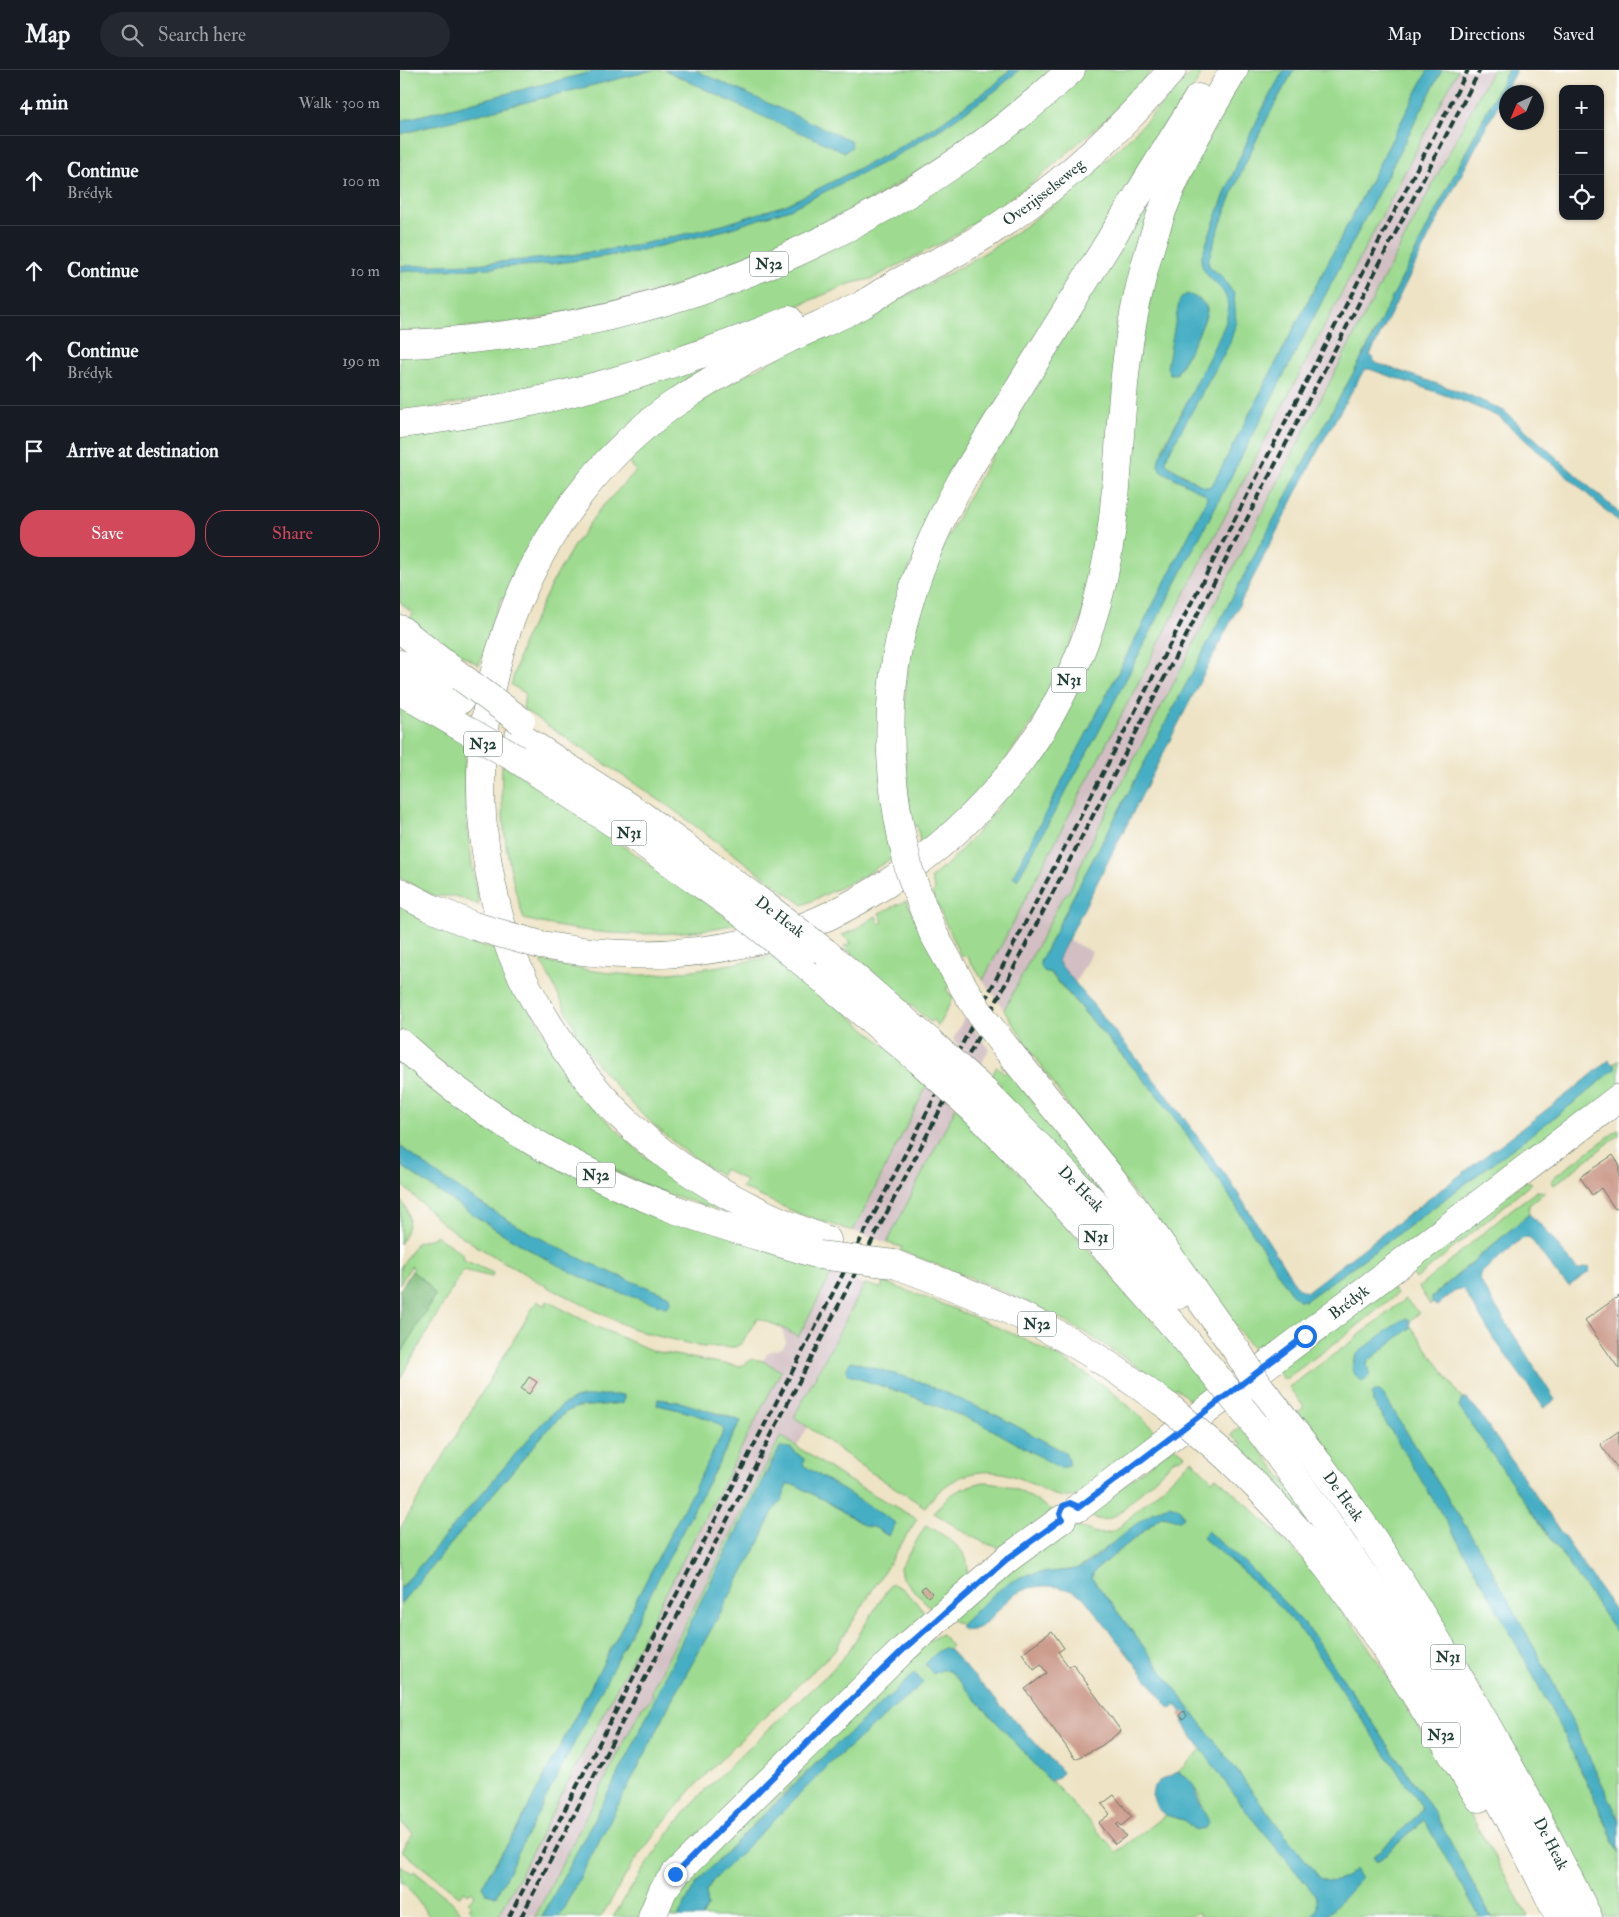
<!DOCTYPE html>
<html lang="en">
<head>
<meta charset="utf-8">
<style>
  :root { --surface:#171b24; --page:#242831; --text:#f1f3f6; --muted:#9ea1a6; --line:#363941; --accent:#d1495b }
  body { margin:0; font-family:"IM FELL Double Pica",serif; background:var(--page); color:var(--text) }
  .controls { position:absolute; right:15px; top:15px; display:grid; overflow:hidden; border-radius:10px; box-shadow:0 1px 4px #0004 }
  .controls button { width:45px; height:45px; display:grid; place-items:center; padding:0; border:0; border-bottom:1px solid var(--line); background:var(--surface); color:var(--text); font:25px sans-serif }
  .compass { position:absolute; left:1099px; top:15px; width:45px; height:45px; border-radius:50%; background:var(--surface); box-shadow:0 1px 4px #0004; rotate:224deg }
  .stop { position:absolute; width:15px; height:15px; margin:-11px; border:4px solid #1a73e8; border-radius:50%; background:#fff }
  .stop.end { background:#1a73e8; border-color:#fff; box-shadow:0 1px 5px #0008 }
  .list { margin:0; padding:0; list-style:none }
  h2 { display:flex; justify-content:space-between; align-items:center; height:65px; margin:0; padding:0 20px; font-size:21px }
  h2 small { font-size:16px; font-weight:400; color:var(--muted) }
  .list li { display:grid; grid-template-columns:32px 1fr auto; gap:15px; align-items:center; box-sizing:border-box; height:90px; padding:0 20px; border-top:1px solid var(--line) }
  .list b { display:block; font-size:19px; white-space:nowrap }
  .list p { margin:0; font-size:16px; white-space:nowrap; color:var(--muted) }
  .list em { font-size:16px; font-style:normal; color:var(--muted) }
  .actions { display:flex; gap:10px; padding:15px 20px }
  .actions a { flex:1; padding:11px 0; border:1px solid var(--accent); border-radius:20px; text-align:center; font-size:18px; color:var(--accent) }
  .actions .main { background:var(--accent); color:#fff }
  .icon { flex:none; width:28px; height:28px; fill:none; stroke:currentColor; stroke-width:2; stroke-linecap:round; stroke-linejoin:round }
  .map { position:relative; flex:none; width:1219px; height:1847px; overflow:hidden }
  header { display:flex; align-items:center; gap:30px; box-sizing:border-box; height:70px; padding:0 25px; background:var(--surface); border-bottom:1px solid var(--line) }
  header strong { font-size:24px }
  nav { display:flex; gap:28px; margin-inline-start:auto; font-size:18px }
  .search { width:350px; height:45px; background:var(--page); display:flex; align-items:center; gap:12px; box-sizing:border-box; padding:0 18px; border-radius:28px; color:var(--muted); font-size:19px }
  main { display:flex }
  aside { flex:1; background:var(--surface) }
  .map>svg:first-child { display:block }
  .industrial { fill:#d2bec3 }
  .green { fill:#9edb90; stroke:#5e8c62; fill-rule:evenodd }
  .forest { fill:#7ebb7a; stroke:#4e7c57 }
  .water { fill:#45aec4; stroke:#32767c }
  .building { fill:#cc9c8d }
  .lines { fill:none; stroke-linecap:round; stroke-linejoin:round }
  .secondary-casing { stroke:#677767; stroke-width:29 }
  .highway-casing { stroke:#677767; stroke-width:29 }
  .secondary { stroke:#fff; stroke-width:28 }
  .highway { stroke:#fff; stroke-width:28 }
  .rail { stroke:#1f3d34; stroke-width:4; stroke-dasharray:8 4; stroke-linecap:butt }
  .highway-bridge-casing { stroke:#677767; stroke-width:29; stroke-linecap:butt }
  .highway-bridge { stroke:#fff; stroke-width:28 }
  .route { stroke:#1a73e8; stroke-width:6 }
  .labels { text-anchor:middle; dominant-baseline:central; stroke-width:5; stroke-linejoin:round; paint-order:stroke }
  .shield { fill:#fff; stroke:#627771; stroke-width:1 }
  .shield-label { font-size:15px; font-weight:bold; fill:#1f3d34 }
  .street-label { font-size:16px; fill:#1f3d34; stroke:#fff }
</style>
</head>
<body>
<header>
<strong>Map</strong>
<div class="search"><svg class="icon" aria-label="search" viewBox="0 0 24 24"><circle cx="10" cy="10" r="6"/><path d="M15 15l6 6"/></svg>Search here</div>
<nav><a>Map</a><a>Directions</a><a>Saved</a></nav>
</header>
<main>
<aside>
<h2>4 min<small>Walk · 300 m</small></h2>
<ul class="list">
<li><svg class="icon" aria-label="ahead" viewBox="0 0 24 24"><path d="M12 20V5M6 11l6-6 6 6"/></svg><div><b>Continue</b><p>Brédyk</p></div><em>100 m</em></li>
<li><svg class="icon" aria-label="ahead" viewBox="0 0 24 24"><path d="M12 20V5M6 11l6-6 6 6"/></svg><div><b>Continue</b></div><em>10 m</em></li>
<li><svg class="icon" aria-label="ahead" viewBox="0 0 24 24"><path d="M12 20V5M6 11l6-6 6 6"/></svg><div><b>Continue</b><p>Brédyk</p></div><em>190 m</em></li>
<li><svg class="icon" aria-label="arrive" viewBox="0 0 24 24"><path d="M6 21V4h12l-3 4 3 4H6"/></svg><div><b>Arrive at destination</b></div></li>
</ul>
<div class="actions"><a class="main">Save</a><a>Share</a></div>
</aside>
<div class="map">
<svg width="1219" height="1847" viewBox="0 0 1219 1847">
  <rect width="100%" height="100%" fill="#fff"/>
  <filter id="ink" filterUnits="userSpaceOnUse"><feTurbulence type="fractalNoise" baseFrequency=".02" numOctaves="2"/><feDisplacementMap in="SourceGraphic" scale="10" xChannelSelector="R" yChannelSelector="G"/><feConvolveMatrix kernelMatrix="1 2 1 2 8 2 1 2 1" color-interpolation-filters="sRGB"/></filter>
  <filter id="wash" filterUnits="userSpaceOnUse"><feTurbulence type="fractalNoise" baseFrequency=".0096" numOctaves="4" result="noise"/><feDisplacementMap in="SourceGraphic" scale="20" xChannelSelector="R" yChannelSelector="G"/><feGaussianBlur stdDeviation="1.12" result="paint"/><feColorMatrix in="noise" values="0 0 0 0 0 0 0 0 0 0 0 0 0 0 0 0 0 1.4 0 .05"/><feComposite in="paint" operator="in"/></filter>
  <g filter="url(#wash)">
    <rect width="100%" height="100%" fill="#eee3c5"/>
    <path class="industrial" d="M1058,0H1092L690,774L670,820L660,832L604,940L583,910Z
      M667,869L692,882L675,913L658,893V889Z
      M565,946L589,979L581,995L553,970Z
      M529,1012L556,1037L487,1173L453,1161Z
      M432,1203L465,1214L450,1242L414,1346L396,1378L381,1366L252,1620L253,1625L251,1630L242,1637L135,1847H98L349,1361L355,1306L368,1282L383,1278L386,1272L381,1257L415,1236Z"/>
    <path class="green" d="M0,0H199L0,51Z
      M253,0H265L355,43L331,17L295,0H610L592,17L539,54L489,83L388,134L323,155L234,176L150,188L74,194L0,196V64Z
      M619,0H656L576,65L432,154L284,214L124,252L0,262V201L74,199L151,194L235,182L325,160L390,139L491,88L542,58L595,21Z
      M684,0H752L705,50L631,114L549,169L471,209L452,213L368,248L189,308L0,344V281L337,216Z
      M793,0H804L508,500L492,788L460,808L403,835L271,738L123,639L125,623L111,615L122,575L151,515L173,477L199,440L236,401L228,390C243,375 259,360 276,348C364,285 470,249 564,195C652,145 726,77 793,0Z
      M846,0H884C849,59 824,124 801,188C802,213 833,214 828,243C826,255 820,265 815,275C803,301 790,326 777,351C773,360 765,370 763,379C761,386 763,395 763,402L803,423L807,427L805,434L613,806L617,810L697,665L1042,0H1058L583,910L566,885L562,887L559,883L532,823L535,820L531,808L551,791L584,755L626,702L661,649L738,290L757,194L790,103ZM792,226C798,229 805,232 807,239C809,248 782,293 777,304Z
      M894,0H1028L813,414L808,417H804L766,393L767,386L836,252L822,207L809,196L808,191C829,124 858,61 894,0Z
      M1092,0H1108L1030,152L965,282L917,368L675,823L640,892L644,901L650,903L763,1032L823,1116L890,1222L898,1230L905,1231L994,1167L1180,1028L1216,998L1213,994L1219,990V1016L860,1288L676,1048L604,940L660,832L670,820L690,774Z
      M760,104L702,453L681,549L642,638L590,712L521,777L517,755L513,757C498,675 500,587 531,507C543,475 559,445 575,415Z
      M342,277L289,311L107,529L102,527L79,595L55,581L51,586L7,550L13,544L0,532V364Z
      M0,631L65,672C64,729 68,780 79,835L56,826H34L0,808Z
      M102,694L115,702L337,854C266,869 195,867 124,849C107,799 100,747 102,694Z
      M506,831L551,915L546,919L553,928L538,956L533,950L530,952L444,876L452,873L442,865L455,860L476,846L478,852L480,854L483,852L479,843Z
      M0,834L79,870L80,875L97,880L170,1009L191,1035L244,1086L271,1106L301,1125L357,1154L235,1112L105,1042L12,971L0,960Z
      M378,886L529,1012L453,1161L402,1145L342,1118L346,1111L324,1099L321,1105C261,1070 214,1018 173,963L176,960L141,891C172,898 216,906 248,905C292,902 335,893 378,886Z
      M0,986L27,1009L414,1196L432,1203L398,1267L381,1257L357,1248L342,1273L335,1277H303L245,1263L224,1255L146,1216L78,1177L42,1153L0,1113V1095C65,1140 131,1186 204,1217C224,1225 245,1230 266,1237L270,1226C250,1218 229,1211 209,1202C136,1170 63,1126 0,1076Z
      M602,993L756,1185L595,1021L601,1014L592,1006L597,996L605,1004L607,1002L601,995Z
      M556,1037L581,1061L815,1320L795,1335L776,1318L773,1321C736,1295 699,1270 659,1248C609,1221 554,1201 500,1181L502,1177L487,1173Z
      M1219,1059V1065L1154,1115L1152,1112L1154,1107Z
      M1126,1111L1132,1113L1016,1209L1009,1199Z
      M1137,1121L1145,1122L1129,1135V1144L1031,1227L1032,1233L1030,1235L1019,1217L1112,1139Z
      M0,1130C14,1145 9,1158 0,1174Z
      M35,1165L63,1184L62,1189L93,1203L92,1207L63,1200L0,1309V1286L35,1225L27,1213L12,1201L14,1198L11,1196L0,1214V1198L16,1173L33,1168Z
      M484,1212C560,1241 639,1269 705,1317C725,1331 742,1349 760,1365L677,1426C655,1431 642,1418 623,1410C585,1392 549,1404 525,1437L469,1401L394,1347L465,1214L481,1218ZM451,1291L518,1311L596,1345L664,1382L669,1389L660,1397L582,1354L509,1325L448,1305Z
      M990,1216L997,1224L946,1265L884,1310L876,1299Z
      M1005,1229L1019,1243L1010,1251L1006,1248L954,1288L952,1296L954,1303L969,1302L967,1295L968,1291L1011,1256L1062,1329L1059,1337L1219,1566V1749L1156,1618L1087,1491L983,1324L980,1321L972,1324L973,1332L1034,1430L1107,1556L1161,1658L1219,1782V1847H1202L1160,1761L1090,1634L897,1343L904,1337L889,1317L951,1272Z
      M137,1231L145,1236L147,1231L195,1256L253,1281L324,1294L341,1296L353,1289L363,1291L381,1301L98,1847H70L71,1840L68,1837L71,1835L68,1832L75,1825L72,1821L68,1824L65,1821L59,1826L1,1780L13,1763L0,1753V1534L148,1359L166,1342L178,1337L223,1333L224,1325L175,1328L161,1336L142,1353L0,1519V1459ZM257,1335L319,1343L341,1351L89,1825L88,1805L117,1759L324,1361C320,1348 271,1338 257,1335Z
      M842,1355L949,1497L837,1378L842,1374L831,1365Z
      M381,1366L441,1406L517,1449L434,1581L335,1675L291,1720L264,1752L232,1795L201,1847H159L255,1665L268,1637L359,1473L372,1443L382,1430L387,1414L396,1415L431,1434L465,1456L474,1457L488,1466L495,1453L402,1395L405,1390L391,1378L373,1389L298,1537L231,1680L142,1847H135L242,1637C249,1632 254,1628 252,1620Z
      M774,1376L785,1385L779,1389L777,1388L774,1390L719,1443C708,1451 698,1452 687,1444Z
      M792,1390L812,1410L816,1407C849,1436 882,1466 911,1499C951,1547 984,1600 1016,1653C1055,1717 1092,1781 1128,1847H1091L1034,1742L908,1558L878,1526L803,1468L841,1500L874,1531L903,1563L1022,1737V1740L1019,1744L973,1787L977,1792L1024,1750L1080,1847H926L961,1809L955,1800C944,1808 935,1817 920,1808L885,1765L692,1508L693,1503L698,1498L762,1446L780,1450L783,1443C773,1430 762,1437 751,1444L678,1499L630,1504L618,1508L605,1516L561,1555L550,1549L609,1499L672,1458C692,1456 693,1469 715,1461Z
      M584,1412C613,1413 631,1428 655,1442L607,1478C583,1478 555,1455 534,1443C547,1424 562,1417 584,1412Z
      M526,1455C542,1464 576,1482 566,1506C562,1515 541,1534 534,1541L502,1508L500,1498Z
      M493,1514L504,1520L528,1545L242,1847H213L242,1801L271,1760L299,1726L341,1685L430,1602L448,1582L490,1515Z
      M541,1564L552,1576L549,1579L544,1578L540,1600L544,1599L551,1602L717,1782L765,1745L784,1750L796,1761L805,1742C801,1736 801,1732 799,1726C795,1716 788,1707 778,1702L802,1678L849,1745L917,1827C919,1836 918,1841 911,1847H802L798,1842L791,1847H302L308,1836L306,1821L312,1812L432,1692L522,1613L428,1682L376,1731L296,1814L278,1847H263L284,1809L514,1580Z
      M0,1795L12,1803L14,1801L52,1832L65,1847H30L5,1814L0,1812Z"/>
    <path class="forest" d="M12,1201L27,1213L35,1225L0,1286V1220Z"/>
    <path class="water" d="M199,0H253L0,64V51Z
      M265,0H295L447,69L451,72L452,77L445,82L355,43Z
      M610,0H619L595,21L542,58L492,88L390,139L325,160L235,182L151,194L74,199L0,201V196L74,194L150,188L234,176L323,155L388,134L489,83L539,54L592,17Z
      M884,0H894C858,61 829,124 808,191L809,196L822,207L834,224L836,252L830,273L767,386L766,393L770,397L804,417H808L813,414L1028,0H1042L697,665L617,810L613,806L805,434L807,427L803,423L763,402L758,396L759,388L825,255C838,210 802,218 801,188C824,124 849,59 884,0Z
      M1108,0H1116L1035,155L970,285L976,293L1067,324L1104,341L1219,443V452L1099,347L1062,331L969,299L964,300L923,371L658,889L659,893L769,1028L830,1111L898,1218L906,1222L1179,1015L1209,990L1216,998L1180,1028L994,1167L905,1231L898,1230L890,1222L823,1116L763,1032L651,903L644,901L640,897V892L675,823L917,368L965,282L1030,152Z
      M787,224C793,226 803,230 806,237C811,247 782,293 776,304H770L767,297L779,232L782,227Z
      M0,1076C63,1126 136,1170 210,1202C229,1211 250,1218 270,1226L271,1233L266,1237C245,1230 224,1225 204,1217C131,1186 65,1140 0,1095Z
      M1129,1144L1143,1157L1176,1198L1178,1200L1187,1197L1190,1198L1189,1202L1169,1216L1160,1208L1130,1168L1127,1167L1120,1170L1080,1204L1079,1210L1155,1330L1144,1338L1092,1266L1063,1219L1056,1220L1037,1236L1032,1233L1031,1228Z
      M1006,1248L1010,1251V1258L968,1291L967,1295L970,1306L962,1311C950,1304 951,1293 958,1283L997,1253Z
      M451,1291L518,1311L596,1345L664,1382L669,1389V1396L660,1398L582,1354L509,1325L448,1305L446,1300Z
      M974,1321H980L983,1324L1087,1491L1156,1618L1219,1749V1782C1150,1625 1064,1477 973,1332L972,1324Z
      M200,1325H224L223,1333L178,1337L166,1342L148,1359L0,1534V1519L142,1353L161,1336L175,1328Z
      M258,1329L280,1332L341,1351L298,1431L96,1826L88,1825L83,1816L88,1805L117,1759L324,1361C320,1348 271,1338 257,1335Z
      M1062,1329H1066L1075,1337L1219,1547V1566L1059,1337Z
      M380,1377L390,1378L405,1390L403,1395L496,1453L489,1466L474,1457L465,1456L431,1434L396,1415L387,1414L382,1430L372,1443L359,1473L268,1637L255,1665L159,1847H142L231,1680L298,1537Z
      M769,1435L780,1439L784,1447L780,1450C773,1450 769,1446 762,1446L698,1498L693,1503L692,1508L885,1765L920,1808C934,1816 944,1809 955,1799L961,1809L926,1847H911L917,1839V1827L849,1745L782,1652L785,1647L776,1634L770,1639L684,1528C664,1513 630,1511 610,1528C599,1537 577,1570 561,1558V1555C579,1538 607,1507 632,1504C646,1501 673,1503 685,1495C710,1478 741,1444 769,1435Z
      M807,1461L846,1494L878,1526L908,1558L1034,1742L1091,1847H1080L1024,1750L977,1792L973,1787L1019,1744L1022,1740V1737L903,1563L874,1531L841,1500L803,1468Z
      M544,1578L549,1579L662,1702L658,1708L650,1711L551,1602L544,1599L533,1604L525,1594L538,1581Z
      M515,1603L523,1613L432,1692L312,1812L306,1821L308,1836L302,1847H278L296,1814L313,1795L428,1682Z
      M778,1702C797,1713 793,1716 800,1735C802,1742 808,1746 809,1753L805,1758L796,1761L784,1750L765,1745L757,1738L752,1725L754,1716L759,1711Z"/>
    <g id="blocks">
      <path class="building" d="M1213,1085L1219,1094V1136L1215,1139L1201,1118L1192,1125L1180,1107Z
        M1219,1226V1299L1185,1250Z
        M129,1307L137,1312L129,1324L121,1319Z
        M1219,1361V1400L1200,1374Z
        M525,1516L532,1523L528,1527L521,1519Z
        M652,1561L664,1578L658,1582L669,1597L673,1594L721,1661L701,1676L675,1689L625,1619L647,1603L641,1595L634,1600L622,1583Z
        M784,1641L787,1646L783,1650L779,1645Z
        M714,1725L732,1747L721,1756L718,1753L716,1755L726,1766L715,1774L698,1753L710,1744L702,1734Z"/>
    </g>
  </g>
  <g filter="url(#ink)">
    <use href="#blocks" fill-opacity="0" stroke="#677767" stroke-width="1"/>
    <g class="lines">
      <g class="secondary-casing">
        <g id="secondary">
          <path id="s1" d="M679,1437L1219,1028"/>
          <path d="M252,1847L263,1820L275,1804L505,1578L607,1489L662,1449"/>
        </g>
      </g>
      <g class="highway-casing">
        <g id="highway">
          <path d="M0,274C26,274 53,271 79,268C299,246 510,150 671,0"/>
          <path d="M0,354C134,338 265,302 389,250"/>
          <path d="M0,559L61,607"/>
          <path d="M0,594L60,630"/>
          <path d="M0,621L58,655"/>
          <path d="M119,666L241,745L363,834"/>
          <path d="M117,689L239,770L338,840"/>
          <path d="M502,768C474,635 497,525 563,408L798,28"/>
          <path d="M0,822L29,837L74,856"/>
          <path d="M520,830L533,863L561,913"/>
          <path d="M141,875C211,888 281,888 351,872C367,868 384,864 400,858C430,847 459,831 486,814C584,752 655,664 691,553C724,454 714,355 732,255C742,200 757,146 781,96C797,63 815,31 834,0"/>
          <path d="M425,882L530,972"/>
          <path d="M400,890L520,991"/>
          <path d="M0,973C79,1045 174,1102 274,1139C321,1156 369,1169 416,1184"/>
          <path d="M606,978L709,1105L748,1156L837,1281"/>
          <path id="s2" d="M584,1021L696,1134L778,1225"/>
          <path d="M574,1040C657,1124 736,1210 812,1301"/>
          <path id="s3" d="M427,1170C306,1125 218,1066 149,955C127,920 108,882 98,842C88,801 81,760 81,718C79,571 151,422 271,336C307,311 346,289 386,270C411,258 437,248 462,235C474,228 485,220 497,213C517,202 537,193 557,182C639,135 711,72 772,0"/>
          <path d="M494,1194C546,1213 598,1233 648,1259C690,1281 730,1309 769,1337"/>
          <path id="s4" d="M859,1316C902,1371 945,1426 983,1484C1059,1601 1126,1722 1188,1847"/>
          <path d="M859,1360C976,1512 1076,1674 1159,1847"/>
          <path d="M827,1387C854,1413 881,1440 905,1469C971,1550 1025,1639 1079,1728"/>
        </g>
      </g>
      <use href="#secondary" class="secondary"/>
      <use href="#highway" class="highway"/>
      <path class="rail" d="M109,1847L1068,0
        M121,1847L1080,0"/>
      <g class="highway-bridge-casing">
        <path id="highway-bridge" d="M61,607L121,651
          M58,655L117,689
          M502,768L509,800L520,830
          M363,834L425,882
          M338,840L400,890
          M74,856L141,875
          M561,913L583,948L606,978
          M530,972L584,1021
          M520,991L574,1040
          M419,1185L494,1194
          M837,1281L859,1316
          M812,1301L859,1360
          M769,1337L827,1387"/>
      </g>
      <use href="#highway-bridge" class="highway-bridge"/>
    </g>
  </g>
  <g class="lines" filter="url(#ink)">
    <path class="route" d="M275,1804L410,1670L505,1578L607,1489L662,1449L660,1444L663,1436L670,1433L679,1437L905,1266"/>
  </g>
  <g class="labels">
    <g class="shield">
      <rect x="350" y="181.5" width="38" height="25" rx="4"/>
      <rect x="651.5" y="597.5" width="35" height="25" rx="4"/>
      <rect x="64" y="661.5" width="38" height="25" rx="4"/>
      <rect x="211.5" y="750.5" width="35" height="25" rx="4"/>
      <rect x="177" y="1092.5" width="38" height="25" rx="4"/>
      <rect x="678.5" y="1154.5" width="35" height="25" rx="4"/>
      <rect x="618" y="1241.5" width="38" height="25" rx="4"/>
      <rect x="1030.5" y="1574.5" width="35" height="25" rx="4"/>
      <rect x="1022" y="1652.5" width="38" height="25" rx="4"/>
    </g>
    <g class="shield-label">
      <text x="369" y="194">N32</text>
      <text x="669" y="610">N31</text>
      <text x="83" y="674">N32</text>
      <text x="229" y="763">N31</text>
      <text x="196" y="1105">N32</text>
      <text x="696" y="1167">N31</text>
      <text x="637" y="1254">N32</text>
      <text x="1048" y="1587">N31</text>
      <text x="1041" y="1665">N32</text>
    </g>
    <g class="street-label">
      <text stroke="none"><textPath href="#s3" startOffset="1482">Overijsselseweg</textPath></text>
      <text transform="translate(380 847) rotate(37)">De Heak</text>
      <text stroke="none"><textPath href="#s2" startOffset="138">De Heak</textPath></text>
      <text stroke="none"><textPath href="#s1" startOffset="339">Brédyk</textPath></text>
      <text stroke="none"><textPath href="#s4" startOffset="139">De Heak</textPath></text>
      <text stroke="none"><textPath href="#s4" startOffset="544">De Heak</textPath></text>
    </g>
  </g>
</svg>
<div class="controls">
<button>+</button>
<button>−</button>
<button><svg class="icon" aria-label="locate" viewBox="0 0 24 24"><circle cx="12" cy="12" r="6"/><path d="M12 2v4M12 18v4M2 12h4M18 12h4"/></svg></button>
</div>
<svg class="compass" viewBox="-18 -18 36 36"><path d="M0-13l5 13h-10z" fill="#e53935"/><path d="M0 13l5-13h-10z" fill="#9ea1a6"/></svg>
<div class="stop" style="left:905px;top:1266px"></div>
<div class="stop end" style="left:275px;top:1804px"></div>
</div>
</main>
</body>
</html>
